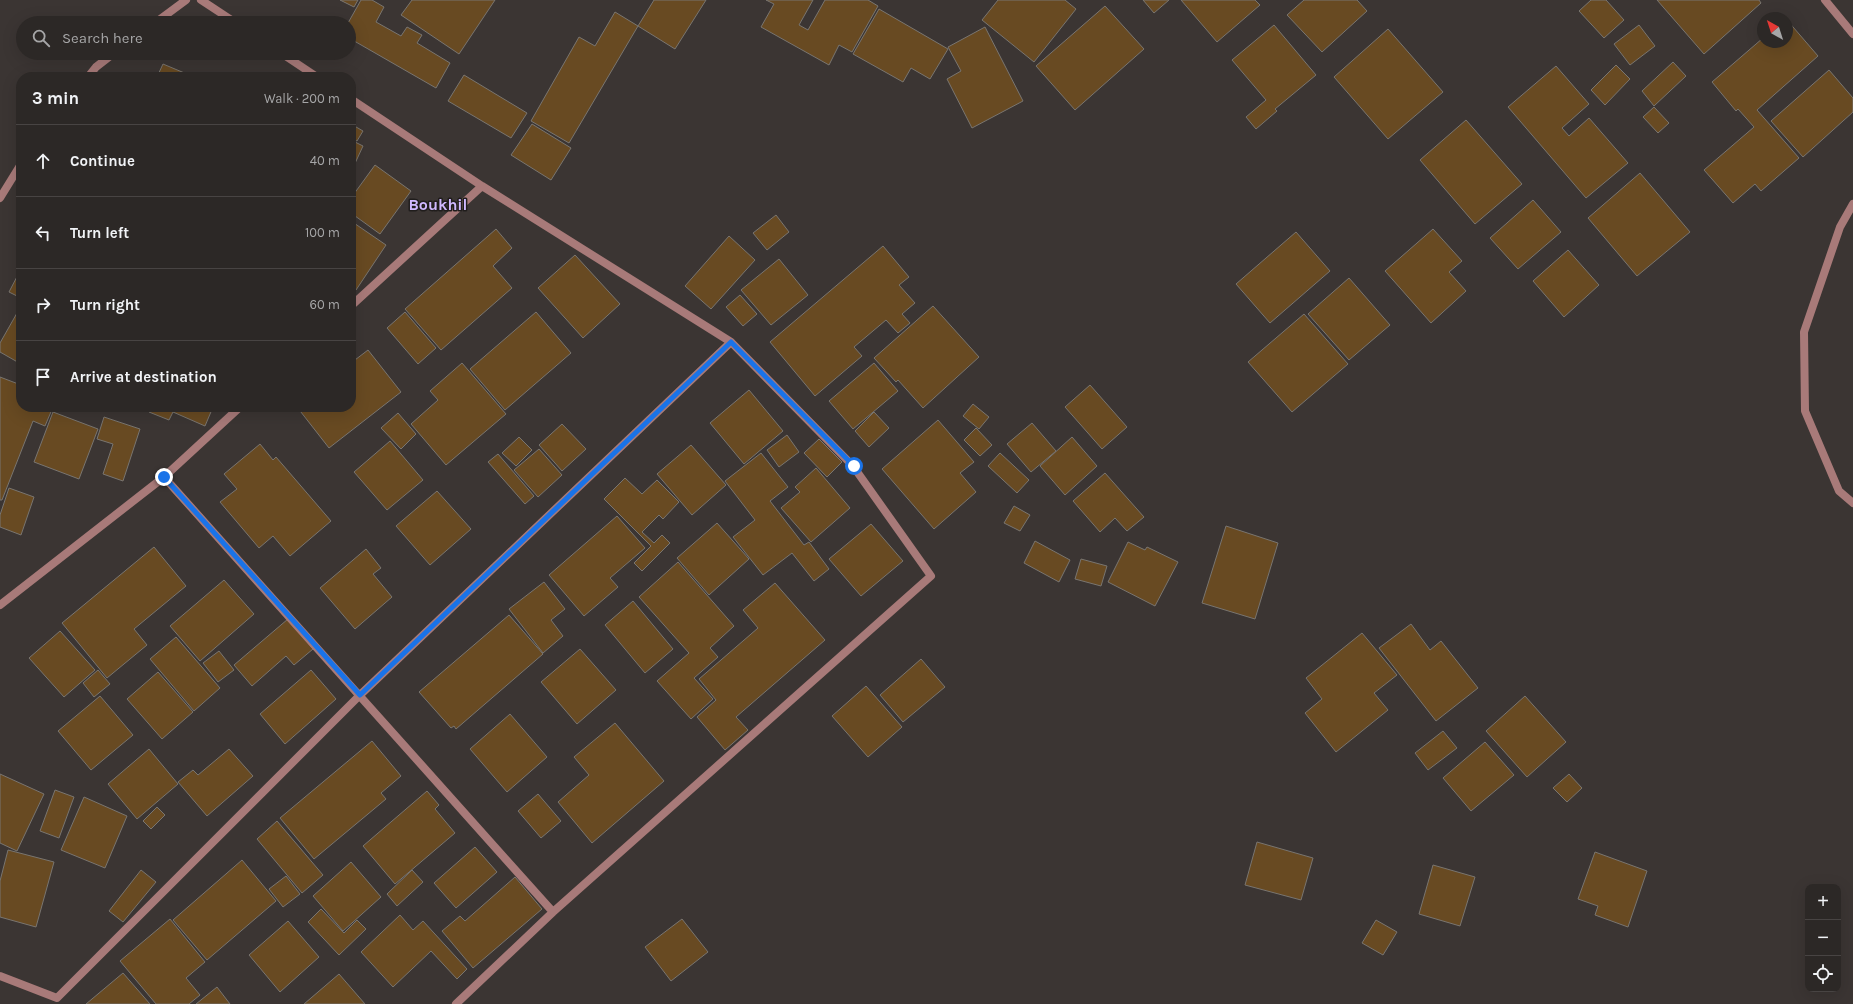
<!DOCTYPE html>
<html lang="en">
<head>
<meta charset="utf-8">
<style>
  :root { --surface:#2c2826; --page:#383432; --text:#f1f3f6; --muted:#a6a6a7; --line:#484443 }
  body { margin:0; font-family:Karla,sans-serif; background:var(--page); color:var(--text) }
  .controls { position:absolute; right:12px; bottom:12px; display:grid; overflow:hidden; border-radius:8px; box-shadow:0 4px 16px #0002 }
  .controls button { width:36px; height:36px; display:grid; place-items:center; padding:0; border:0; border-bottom:1px solid var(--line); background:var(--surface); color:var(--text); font:20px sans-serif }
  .compass { position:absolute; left:1757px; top:12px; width:36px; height:36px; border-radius:50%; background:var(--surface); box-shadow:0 4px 16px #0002; rotate:321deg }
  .stop { position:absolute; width:12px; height:12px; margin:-9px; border:3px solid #1a73e8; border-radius:50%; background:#fff }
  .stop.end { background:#1a73e8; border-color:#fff; box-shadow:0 1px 4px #0008 }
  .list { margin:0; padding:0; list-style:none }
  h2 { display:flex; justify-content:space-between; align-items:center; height:52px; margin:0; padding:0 16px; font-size:17px }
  h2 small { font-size:13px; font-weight:400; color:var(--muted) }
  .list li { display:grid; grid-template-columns:26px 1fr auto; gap:12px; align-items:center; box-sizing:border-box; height:72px; padding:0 16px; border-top:1px solid var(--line) }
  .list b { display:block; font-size:15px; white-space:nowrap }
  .list em { font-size:13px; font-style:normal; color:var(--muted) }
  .icon { flex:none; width:22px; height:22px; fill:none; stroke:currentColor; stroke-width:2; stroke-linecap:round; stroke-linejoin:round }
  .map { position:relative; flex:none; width:1853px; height:1004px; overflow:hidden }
  .search { position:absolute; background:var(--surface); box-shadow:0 4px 16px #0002; left:16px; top:16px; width:340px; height:44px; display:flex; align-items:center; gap:10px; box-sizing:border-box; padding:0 14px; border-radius:22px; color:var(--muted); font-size:15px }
  .panel { position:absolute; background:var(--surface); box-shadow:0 4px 16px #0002; left:16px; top:72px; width:340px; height:340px; border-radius:16px }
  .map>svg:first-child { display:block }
  .building { fill:#684a22; stroke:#797570 }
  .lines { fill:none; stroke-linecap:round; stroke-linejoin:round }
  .minor { stroke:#a87a79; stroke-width:8 }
  .route { stroke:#1a73e8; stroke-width:5 }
  .labels { text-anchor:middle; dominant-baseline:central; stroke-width:3; stroke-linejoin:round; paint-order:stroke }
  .quarter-label { font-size:16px; font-weight:bold; fill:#d0b9ff; stroke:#201d1c }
</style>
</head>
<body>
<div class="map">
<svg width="1853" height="1004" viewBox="0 0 1853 1004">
  <rect width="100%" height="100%" fill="#3b3533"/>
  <path class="building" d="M340,0H358L354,7Z
    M361,0H372L384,7L376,22L401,36L407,27L422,35L417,43L450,63L436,88L349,38L348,23Z
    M412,0H495L459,54L401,15Z
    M654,0H706L675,49L638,26Z
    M766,0H813L799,25L808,30L825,0H868L878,6L852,52L839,45L829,65L761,27L774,4Z
    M998,0H1065L1076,9L1034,62L982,20Z
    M1143,0H1169L1154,13Z
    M1181,0H1255L1260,5L1217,42Z
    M1304,0H1357L1367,11L1322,52L1287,15Z
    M1591,0H1606L1624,20L1604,38L1579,11Z
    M1657,0H1759L1761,3L1704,54Z
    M1105,6L1144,49L1075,110L1036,66Z
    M879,9L948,49L930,79L911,68L903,82L853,54Z
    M615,12L638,26L569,143L531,121L579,37L595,46Z
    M1787,20L1818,56L1757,110L1799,158L1761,191L1755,184L1733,203L1704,170L1754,127L1738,109L1736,111L1712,82L1763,38V42H1787Z
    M1274,25L1316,75L1275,109L1277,111L1256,129L1246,117L1266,100L1232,60Z
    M1639,25L1655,46L1630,65L1614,44Z
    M985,27L1023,101L972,128L947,79L961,71L948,47Z
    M1388,29L1443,92L1388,139L1334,77Z
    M1673,62L1686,76L1654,106L1642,91Z
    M163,64L194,77H157Z
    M1616,65L1630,79L1605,105L1591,90Z
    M1556,66L1589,104L1562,128L1569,136L1589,118L1628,163L1586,198L1508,107Z
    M1829,70L1853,98V112L1803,157L1771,121Z
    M464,75L527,113L511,138L448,101Z
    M1654,107L1669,123L1658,133L1643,117Z
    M1466,120L1522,184L1475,224L1420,160Z
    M351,124L363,131L357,141L351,138Z
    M532,124L571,148L551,180L511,155Z
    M351,140L363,146L351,172Z
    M375,165L411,191L380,234L351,213V198Z
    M1640,173L1690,232L1637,276L1588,218Z
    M1533,200L1561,232L1518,269L1490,238Z
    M776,215L789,232L767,250L753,233Z
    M351,221L386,245L356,290L351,287Z
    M496,229L512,248L493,266L512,288L441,350L405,309Z
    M1433,229L1462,261L1449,272L1466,291L1431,323L1385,271Z
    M1296,232L1330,271L1270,323L1236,284Z
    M729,236L755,260L711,309L685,286Z
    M883,246L909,277L899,285L915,303L902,314L910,323L898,333L886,320L854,347L862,356L815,396L770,342Z
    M1568,250L1599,285L1564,317L1533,281Z
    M575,255L620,304L583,338L538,288Z
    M779,259L808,295L771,325L741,290Z
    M21,269V298L9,292Z
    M1349,278L1390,325L1349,360L1308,314Z
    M740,295L757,314L743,326L726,307Z
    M21,306V364L0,352V343Z
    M933,306L979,357L923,408L898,380L896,382L874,358Z
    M405,312L436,348L418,364L387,328Z
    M536,312L571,353L505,410L470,369Z
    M1304,314L1348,364L1292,412L1248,362Z
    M368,350L401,392L329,448L297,407H351V363Z
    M462,363L506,414L446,465L411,424L438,400L430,391Z
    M874,363L898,391L853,429L829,401Z
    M0,377L21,385V407H53L45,426L33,421L2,500H0Z
    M1090,385L1127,427L1102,449L1065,407Z
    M749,390L783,431L744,464L710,423Z
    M973,404L989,417L979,429L963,416Z
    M152,407H213L205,426L173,412L169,420L149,412Z
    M53,412L98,429L79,479L34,462Z
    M874,412L889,428L869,447L855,431Z
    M398,413L416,434L401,449L381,428Z
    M104,417L140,429L123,481L103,474L113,444L97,439Z
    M938,420L974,462L960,473L976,492L934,529L882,469Z
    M1032,423L1056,451L1031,472L1007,444Z
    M562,424L586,449L562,471L539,445Z
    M976,428L992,445L980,456L964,440Z
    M787,435L799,452L779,467L767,450Z
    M519,437L532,450L516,466L502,453Z
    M1072,437L1097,466L1065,495L1040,466Z
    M819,439L842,462L827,477L804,453Z
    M390,441L423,480L387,510L354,472Z
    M260,444L273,460L276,457L331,521L290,556L273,536L259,548L220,502L237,489L224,474Z
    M691,445L726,485L692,515L657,474Z
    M539,449L562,475L538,497L514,470Z
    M761,453L788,487L770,501L804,545L809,542L829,569L814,581L792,553L763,575L733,537L755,520L725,481Z
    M1000,453L1029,480L1017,493L988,466Z
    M498,454L534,496L525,504L488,462Z
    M816,468L850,508L811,542L781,508L800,492L795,487Z
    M1105,473L1144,517L1127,531L1115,518L1100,532L1073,501Z
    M625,478L642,494L657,480L679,502L663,519L659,515L642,532L654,543L662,535L670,543L642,571L634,563L651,546L604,499Z
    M9,488L34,497L21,535L0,527V515Z
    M437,491L471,529L430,565L396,526Z
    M1014,506L1030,515L1020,531L1004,523Z
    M617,516L645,548L610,578L618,587L584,616L549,575Z
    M717,523L749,559L709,595L677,558Z
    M871,524L903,561L861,596L829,559Z
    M1226,526L1278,543L1255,619L1202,603Z
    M1035,541L1070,560L1059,582L1024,563Z
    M1128,542L1145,550L1147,547L1178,562L1155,606L1108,582Z
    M154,547L186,586L134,629L147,645L107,678L62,623Z
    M366,549L381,568L373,574L392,597L355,629L320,588Z
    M1081,559L1107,566L1101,586L1075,579Z
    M678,562L734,626L710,648L718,657L694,678L713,699L691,719L657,681L689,653L639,597Z
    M224,580L254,614L200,661L170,626Z
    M544,582L565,609L551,620L563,636L543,653L509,609Z
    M775,583L825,640L736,717L748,730L725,750L697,717L716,700L699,679L758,628L743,610Z
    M633,601L673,649L645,673L605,625Z
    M509,615L543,654L456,729L454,726L451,728L419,692Z
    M288,619L313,649L294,665L286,656L252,686L234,665Z
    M1411,624L1430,650L1441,641L1478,688L1436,721L1379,648Z
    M60,631L95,670L64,697L29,658Z
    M1362,633L1397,675L1374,693L1388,710L1336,752L1305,713L1322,699L1306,678Z
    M176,637L220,688L194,711L150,659Z
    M580,649L616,690L577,724L541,682Z
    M219,651L234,670L218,682L203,663Z
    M921,659L945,687L903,722L880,695Z
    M98,670L110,684L94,697L83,683Z
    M311,670L336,699L285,744L260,714Z
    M158,672L193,712L162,739L127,699Z
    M866,686L902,727L868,757L832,716Z
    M100,696L133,735L91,770L58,731Z
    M1525,696L1566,742L1527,777L1486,731Z
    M510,714L547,757L507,792L470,749Z
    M615,723L664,781L592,843L558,802L589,775L574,757Z
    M1443,731L1457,748L1428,770L1415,753Z
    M372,741L401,776L381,793L386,799L314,859L280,818Z
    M1485,742L1514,775L1471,811L1443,778Z
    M149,749L178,784L137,819L108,784Z
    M229,749L253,776L207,816L178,782L193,770L198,775Z
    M0,774L44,794L17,851L0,843Z
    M1569,774L1582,788L1567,802L1553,788Z
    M55,790L74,797L59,838L40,831Z
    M427,791L439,805L435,809L455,833L395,884L363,846Z
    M538,794L561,821L541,838L518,811Z
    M84,797L127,816L105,868L61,850Z
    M157,807L165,815L151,829L143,821Z
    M277,821L323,875L302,893L257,839Z
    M1257,842L1313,858L1301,900L1245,885Z
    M475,847L497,872L456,908L434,883Z
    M8,850L54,862L36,927L0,917V881Z
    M1595,852L1647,871L1628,927L1595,915L1598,906L1578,899Z
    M242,860L276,901L207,960L173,920Z
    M351,862L381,897L343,931L313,896Z
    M1433,865L1475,877L1460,926L1419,914Z
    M141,870L156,882L123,922L109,911Z
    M412,870L423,882L397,906L387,894Z
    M286,876L300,894L283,907L269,889Z
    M515,877L542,909L473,968L442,931L460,916L465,921Z
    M321,909L344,933L357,920L366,929L339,955L308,922Z
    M400,915L413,930L423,921L467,969L457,979L431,951L393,987L361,952Z
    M170,919L205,962L186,978L200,995L189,1004H156L120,961Z
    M682,919L708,952L671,981L645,947Z
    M1376,920L1397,932L1383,955L1362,943Z
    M288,921L319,957L280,992L249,955Z
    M123,973L150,1004H86Z
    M339,974L365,1004H304Z
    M217,987L230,1004H196Z"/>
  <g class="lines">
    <path class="minor" d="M201,0L236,23
      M1825,0L1853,34
      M155,23L186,0
      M281,53L317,77
      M88,77L96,67L114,53
      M351,99L482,186L731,342
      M0,198L21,164
      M1853,204L1840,227L1804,332L1805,411L1839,491L1853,503
      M351,306L482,186
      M164,477L553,912
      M0,605L164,477L240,407
      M0,976L57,998L360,695L731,342L853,466L931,576L553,912L456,1004"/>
  </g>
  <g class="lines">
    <path class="route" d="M164,477L360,695L731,342L854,466"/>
  </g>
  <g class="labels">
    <g class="quarter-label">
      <text x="438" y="204">Boukhil</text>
    </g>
  </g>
</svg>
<div class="controls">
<button>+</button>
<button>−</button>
<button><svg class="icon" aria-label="locate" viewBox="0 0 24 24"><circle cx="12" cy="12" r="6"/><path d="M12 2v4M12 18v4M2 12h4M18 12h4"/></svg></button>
</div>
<svg class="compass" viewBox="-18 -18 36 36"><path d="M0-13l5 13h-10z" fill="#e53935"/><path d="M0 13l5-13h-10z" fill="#a6a6a7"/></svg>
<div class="stop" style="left:854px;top:466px"></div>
<div class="stop end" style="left:164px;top:477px"></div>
<div class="search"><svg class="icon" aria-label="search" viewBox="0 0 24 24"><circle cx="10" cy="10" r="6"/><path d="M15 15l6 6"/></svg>Search here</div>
<section class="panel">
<h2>3 min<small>Walk · 200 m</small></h2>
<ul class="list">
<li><svg class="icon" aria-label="ahead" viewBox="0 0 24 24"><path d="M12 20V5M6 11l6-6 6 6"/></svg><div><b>Continue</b></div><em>40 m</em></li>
<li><svg class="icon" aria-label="left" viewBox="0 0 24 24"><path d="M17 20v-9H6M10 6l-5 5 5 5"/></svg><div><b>Turn left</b></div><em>100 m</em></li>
<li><svg class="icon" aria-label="right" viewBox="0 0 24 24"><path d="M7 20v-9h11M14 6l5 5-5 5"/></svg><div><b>Turn right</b></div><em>60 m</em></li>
<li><svg class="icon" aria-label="arrive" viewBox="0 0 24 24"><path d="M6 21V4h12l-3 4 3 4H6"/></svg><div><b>Arrive at destination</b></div></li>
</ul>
</section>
</div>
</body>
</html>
